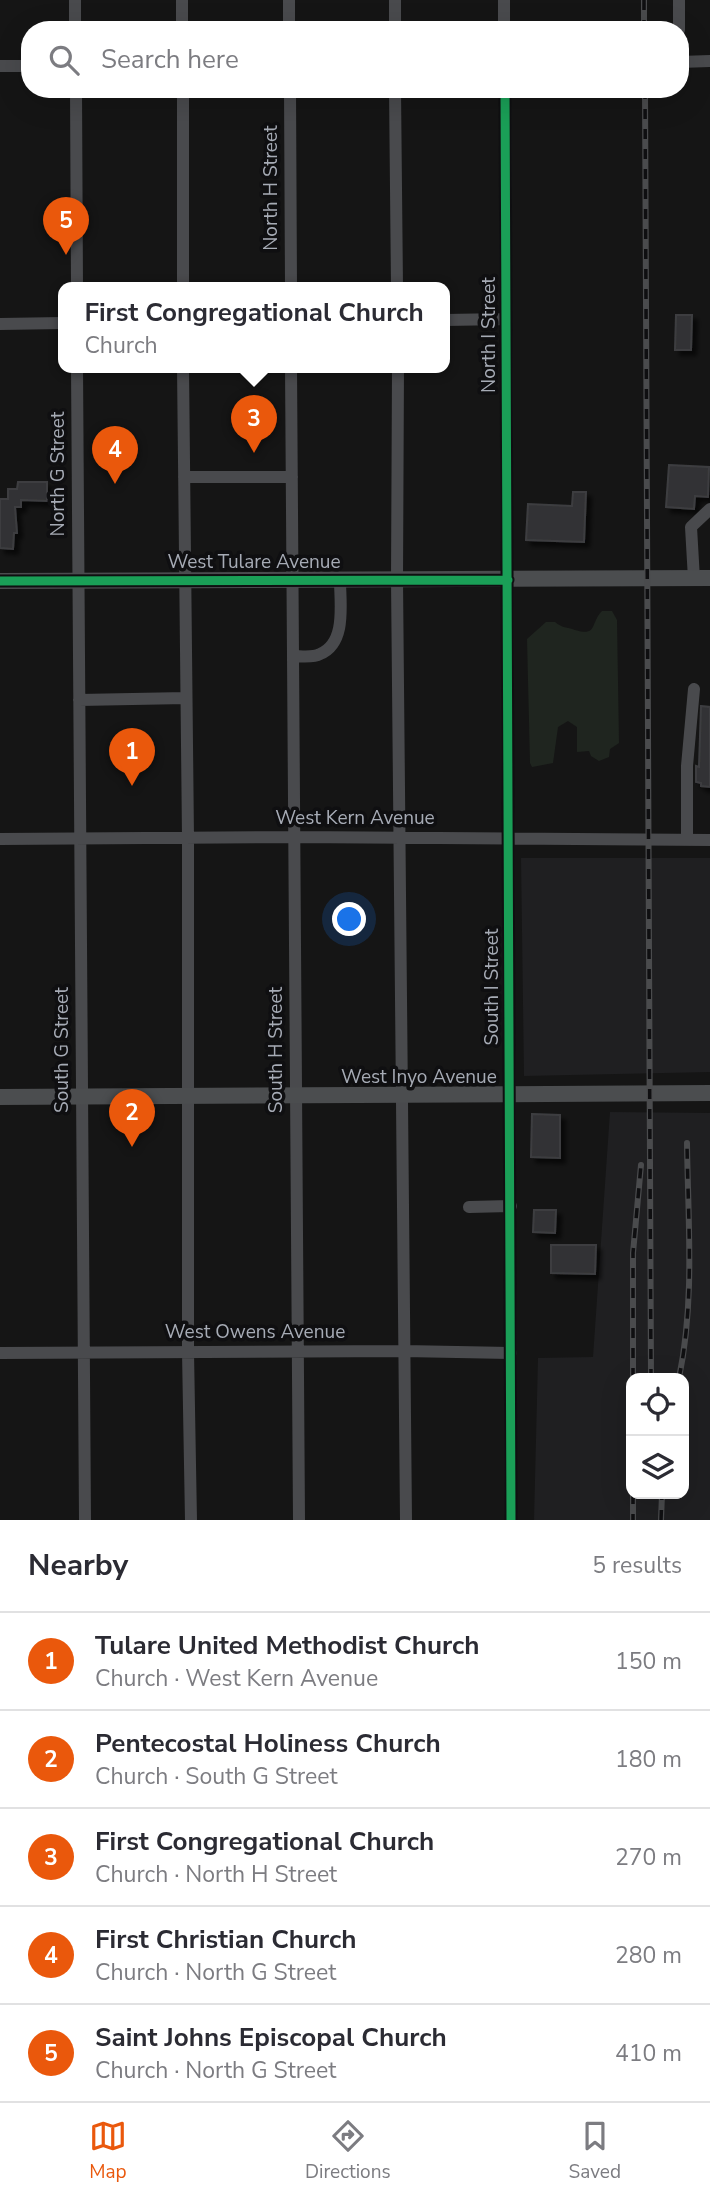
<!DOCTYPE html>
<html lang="en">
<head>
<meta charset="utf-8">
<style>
  :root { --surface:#fff; --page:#f7f7f7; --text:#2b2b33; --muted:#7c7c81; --line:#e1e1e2; --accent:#ea580c }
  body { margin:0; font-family:"Nunito Sans",sans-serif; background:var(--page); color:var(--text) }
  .controls { position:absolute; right:21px; bottom:21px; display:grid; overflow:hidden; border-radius:14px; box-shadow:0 7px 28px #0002 }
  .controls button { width:63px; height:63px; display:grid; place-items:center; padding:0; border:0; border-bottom:2px solid var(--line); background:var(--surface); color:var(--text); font:35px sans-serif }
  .you { position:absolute; left:350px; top:920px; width:24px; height:24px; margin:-18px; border:5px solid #fff; border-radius:50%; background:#1a73e8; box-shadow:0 0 0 10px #1a73e833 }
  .badge { display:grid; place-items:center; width:46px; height:46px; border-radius:50%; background:var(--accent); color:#fff; font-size:23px; font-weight:700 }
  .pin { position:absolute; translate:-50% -58px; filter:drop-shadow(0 2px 4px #0008) }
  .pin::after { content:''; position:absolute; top:37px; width:24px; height:21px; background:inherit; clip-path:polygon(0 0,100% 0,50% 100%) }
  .popup { position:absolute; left:58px; top:282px; width:392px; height:91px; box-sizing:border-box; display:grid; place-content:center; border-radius:14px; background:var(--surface); filter:drop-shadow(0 2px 5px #0005); font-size:23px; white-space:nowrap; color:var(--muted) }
  .popup b { font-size:26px; color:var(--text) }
  .popup::after { content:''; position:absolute; left:50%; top:100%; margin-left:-14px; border:14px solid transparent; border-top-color:var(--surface) }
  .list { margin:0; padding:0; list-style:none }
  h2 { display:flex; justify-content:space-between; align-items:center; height:91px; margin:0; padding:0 28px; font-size:30px }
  h2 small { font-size:23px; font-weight:400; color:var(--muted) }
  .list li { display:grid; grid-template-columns:46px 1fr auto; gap:21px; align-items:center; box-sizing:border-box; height:98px; padding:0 28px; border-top:2px solid var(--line) }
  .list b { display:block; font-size:26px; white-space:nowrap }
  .list p { margin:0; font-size:23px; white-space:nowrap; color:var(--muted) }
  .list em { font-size:23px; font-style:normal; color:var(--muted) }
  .icon { flex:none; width:38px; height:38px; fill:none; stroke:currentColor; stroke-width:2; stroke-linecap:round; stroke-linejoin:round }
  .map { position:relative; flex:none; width:710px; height:1520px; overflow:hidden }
  .search { position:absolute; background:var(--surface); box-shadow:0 7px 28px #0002; left:21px; right:21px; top:21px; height:77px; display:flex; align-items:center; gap:18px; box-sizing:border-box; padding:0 24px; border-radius:28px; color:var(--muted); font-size:26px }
  .sheet { height:581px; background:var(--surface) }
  nav { display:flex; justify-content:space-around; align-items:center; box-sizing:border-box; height:98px; border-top:2px solid var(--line); background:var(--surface); font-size:19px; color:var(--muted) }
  nav a { display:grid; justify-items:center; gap:4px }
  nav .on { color:var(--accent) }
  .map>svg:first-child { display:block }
  .built { fill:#1f1f21; fill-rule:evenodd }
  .green { fill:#1f251f }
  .building { fill:#333334; stroke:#3d3e41; stroke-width:2; filter:url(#shadow) }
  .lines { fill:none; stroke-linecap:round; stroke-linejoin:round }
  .minor { stroke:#494a4d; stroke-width:12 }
  .major { stroke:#4b4d4f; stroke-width:16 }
  .rail-casing { stroke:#4a4b4d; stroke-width:6 }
  .rail { stroke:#0f0f11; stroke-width:3.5; stroke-dasharray:10; stroke-linecap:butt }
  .cycleway-casing { stroke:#0f0f11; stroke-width:13 }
  .cycleway { stroke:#1a9f57; stroke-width:9 }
  .labels { text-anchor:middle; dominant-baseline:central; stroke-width:7; stroke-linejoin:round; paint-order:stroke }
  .street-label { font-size:19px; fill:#a6abb5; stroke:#0f0f11 }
</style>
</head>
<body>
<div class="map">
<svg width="710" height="1520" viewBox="0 0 710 1520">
  <defs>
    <filter id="shadow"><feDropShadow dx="5" dy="5" stdDeviation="2" flood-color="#0009"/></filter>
  </defs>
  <rect width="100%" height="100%" fill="#151515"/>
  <path class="built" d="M521,858H710V1072L524,1076Z
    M610,1112L710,1113V1520H534L538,1358L593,1357ZM631,1378H684V1494H631Z"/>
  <path class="green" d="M602,611H612L617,620L619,743L610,749L609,757L599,761L591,756L589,751L577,752V727L568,721L558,727L553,763L532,767L530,763L527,639L546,622H555C562,628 567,627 575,630C598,637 590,623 602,611Z"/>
  <path class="building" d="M676,315H692L691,350H675Z
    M669,465L709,467L708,497L695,496L694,509L666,507Z
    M18,482H47V501L21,500V507H15L17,533H14L13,549L0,548V499H8V489H17Z
    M573,492H586L584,542L526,540L528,504L572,506Z
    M701,706L710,707V787L701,786V783L696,782V766L699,767Z
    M532,1114L560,1115V1158L531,1157Z
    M534,1210H556L555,1233L533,1232Z
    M551,1245H596L595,1274L551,1273Z"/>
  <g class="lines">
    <path class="minor" d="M75,0V30
      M182,0V30
      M289,0V30
      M395,0V30
      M504,0V30
      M679,30V0
      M680,62L710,61
      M0,66H30
      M76,89L77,287
      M290,89L291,287
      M395,89L397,287
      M505,89L511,1520
      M183,287V89
      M445,320L506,319
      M0,324L63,323
      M77,367L85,1520
      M183,367L188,838V1352L191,1520
      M291,367L299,1520
      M398,367L397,580L406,1520
      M184,477H292
      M694,579L691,527L710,509
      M293,656C301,656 313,658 320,654C347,643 340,603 340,580
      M79,700L186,698
      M0,839L294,837L710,840
      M687,839V766L694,689
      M469,1207L511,1206
      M0,1353L404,1351L511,1353"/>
    <path class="major" d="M0,581L710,578
      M0,1097L710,1093"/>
    <g class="rail-casing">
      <path id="rail" d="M644,0V30
        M645,89L651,1378
        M633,1378V1253L641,1165
        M679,1378C695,1301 688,1222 687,1143
        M633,1494V1520
        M661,1520L662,1494"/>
    </g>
    <use href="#rail" class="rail"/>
    <g class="cycleway-casing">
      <path id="cycleway" d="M505,89L511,1520
        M0,581L508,580"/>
    </g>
    <use href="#cycleway" class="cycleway"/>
  </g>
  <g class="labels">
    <g class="street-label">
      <text transform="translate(271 188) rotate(-90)">North H Street</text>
      <text transform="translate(489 335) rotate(-90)">North I Street</text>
      <text transform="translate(58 474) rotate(-90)">North G Street</text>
      <text x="254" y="562">West Tulare Avenue</text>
      <text x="355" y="818">West Kern Avenue</text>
      <text transform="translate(492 987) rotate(-90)">South I Street</text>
      <text transform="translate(62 1050) rotate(-90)">South G Street</text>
      <text transform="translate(276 1050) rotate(-90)">South H Street</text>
      <text x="419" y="1077">West Inyo Avenue</text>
      <text x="255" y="1332">West Owens Avenue</text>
    </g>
  </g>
</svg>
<div class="controls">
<button><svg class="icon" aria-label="locate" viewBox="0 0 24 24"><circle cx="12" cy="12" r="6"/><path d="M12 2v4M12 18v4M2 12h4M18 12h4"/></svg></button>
<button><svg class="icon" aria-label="layers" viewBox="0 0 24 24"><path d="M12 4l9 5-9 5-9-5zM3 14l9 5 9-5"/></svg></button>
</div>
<div class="you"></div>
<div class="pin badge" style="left:132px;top:786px">1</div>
<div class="pin badge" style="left:132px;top:1147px">2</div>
<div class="pin badge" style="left:254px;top:453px">3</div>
<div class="popup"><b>First Congregational Church</b>Church</div>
<div class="pin badge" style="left:115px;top:484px">4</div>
<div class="pin badge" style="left:66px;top:255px">5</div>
<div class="search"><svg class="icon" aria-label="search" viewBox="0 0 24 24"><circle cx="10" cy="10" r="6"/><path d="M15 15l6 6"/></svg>Search here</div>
</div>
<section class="sheet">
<h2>Nearby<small>5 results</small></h2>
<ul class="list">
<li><span class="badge">1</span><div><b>Tulare United Methodist Church</b><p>Church · West Kern Avenue</p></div><em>150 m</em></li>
<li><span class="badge">2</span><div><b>Pentecostal Holiness Church</b><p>Church · South G Street</p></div><em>180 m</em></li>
<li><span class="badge">3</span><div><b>First Congregational Church</b><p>Church · North H Street</p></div><em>270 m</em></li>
<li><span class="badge">4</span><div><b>First Christian Church</b><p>Church · North G Street</p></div><em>280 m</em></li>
<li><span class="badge">5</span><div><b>Saint Johns Episcopal Church</b><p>Church · North G Street</p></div><em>410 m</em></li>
</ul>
</section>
<nav>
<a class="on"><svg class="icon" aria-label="map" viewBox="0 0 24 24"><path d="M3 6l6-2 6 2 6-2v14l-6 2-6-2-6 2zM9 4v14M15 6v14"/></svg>Map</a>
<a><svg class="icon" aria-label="directions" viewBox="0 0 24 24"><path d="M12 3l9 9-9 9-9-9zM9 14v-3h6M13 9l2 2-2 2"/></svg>Directions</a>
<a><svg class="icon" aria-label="saved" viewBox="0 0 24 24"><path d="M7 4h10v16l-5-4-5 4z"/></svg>Saved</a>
</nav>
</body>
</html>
